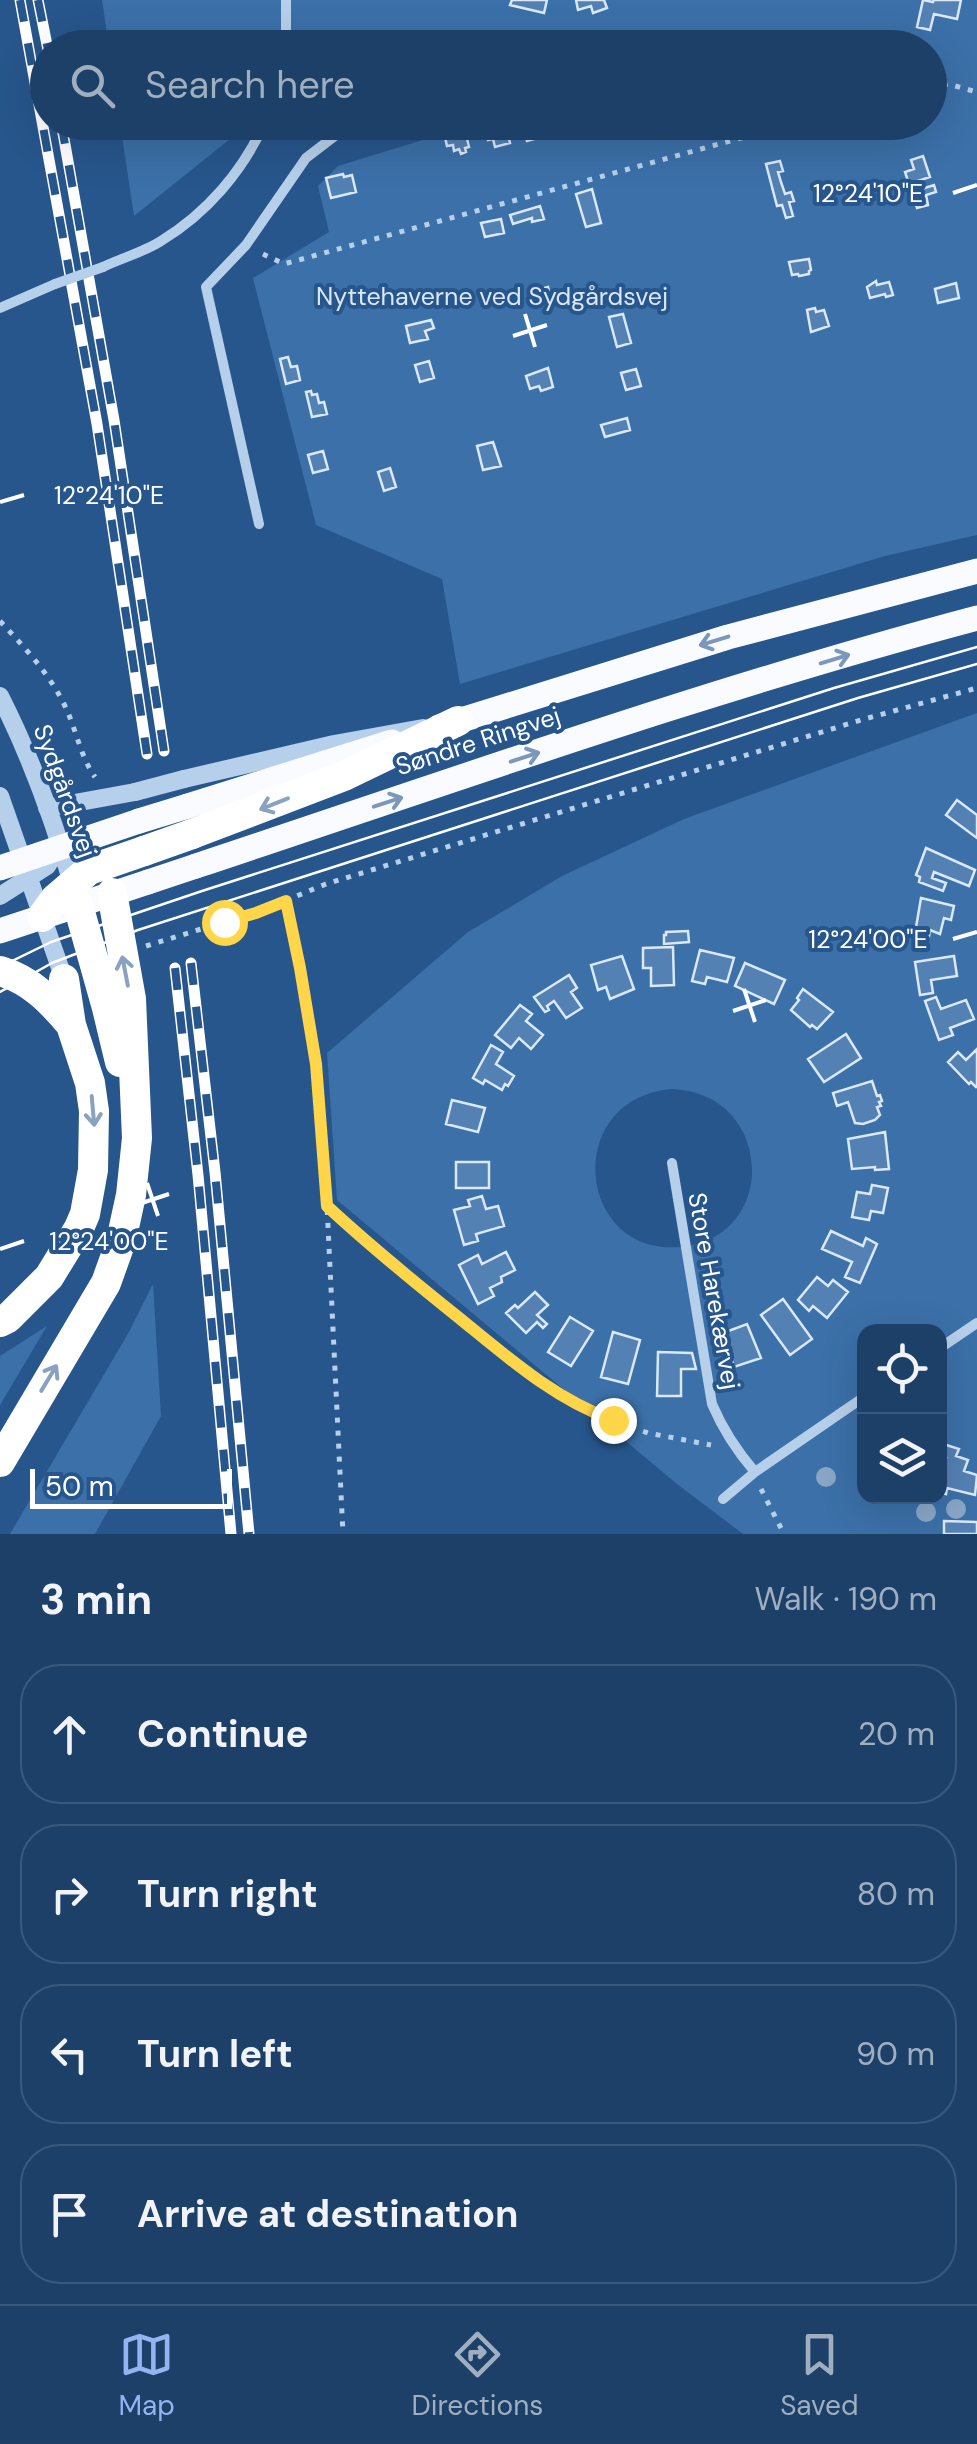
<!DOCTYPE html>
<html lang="en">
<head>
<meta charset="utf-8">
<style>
  :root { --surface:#1d4069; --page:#2a4b71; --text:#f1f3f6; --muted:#a0afc0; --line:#3b597d; --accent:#95b2f1 }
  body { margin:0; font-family:"DM Sans",sans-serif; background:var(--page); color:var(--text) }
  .controls { position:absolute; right:30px; bottom:30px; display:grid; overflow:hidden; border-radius:20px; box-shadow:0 10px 40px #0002 }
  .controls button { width:90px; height:90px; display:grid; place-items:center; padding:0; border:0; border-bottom:2px solid var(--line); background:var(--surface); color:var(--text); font:50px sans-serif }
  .scale { position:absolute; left:30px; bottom:25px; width:202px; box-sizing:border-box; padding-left:10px; border:5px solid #fff; border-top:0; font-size:28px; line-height:35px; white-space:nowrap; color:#fff; -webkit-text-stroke:8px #27568c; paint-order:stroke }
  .stop { position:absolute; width:30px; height:30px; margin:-22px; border:8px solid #ffd54a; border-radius:50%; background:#fff }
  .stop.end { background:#ffd54a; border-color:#fff; box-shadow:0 2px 10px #0008 }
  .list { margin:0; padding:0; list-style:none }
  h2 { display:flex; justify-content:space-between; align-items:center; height:130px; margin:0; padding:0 40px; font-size:42px }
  h2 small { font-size:32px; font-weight:400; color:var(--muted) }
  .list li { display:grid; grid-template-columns:65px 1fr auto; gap:30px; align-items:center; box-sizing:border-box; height:140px; margin:0 20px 20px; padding:0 20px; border:2px solid var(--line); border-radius:40px }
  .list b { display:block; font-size:38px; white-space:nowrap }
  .list em { font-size:32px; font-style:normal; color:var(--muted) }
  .icon { flex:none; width:55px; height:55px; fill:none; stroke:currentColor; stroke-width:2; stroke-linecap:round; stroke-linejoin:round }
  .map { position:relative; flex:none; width:977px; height:1534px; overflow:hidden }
  .search { position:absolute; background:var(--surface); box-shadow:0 10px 40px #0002; left:30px; right:30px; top:30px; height:110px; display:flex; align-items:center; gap:25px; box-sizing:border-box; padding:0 35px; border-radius:55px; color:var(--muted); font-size:38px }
  .sheet { height:770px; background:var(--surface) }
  nav { display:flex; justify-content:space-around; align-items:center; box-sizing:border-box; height:140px; border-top:2px solid var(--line); background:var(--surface); font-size:28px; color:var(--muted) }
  nav a { display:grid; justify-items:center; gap:5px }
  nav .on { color:var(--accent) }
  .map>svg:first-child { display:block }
  .green { fill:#3b70a8; fill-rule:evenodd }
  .building { fill:#5481b4; stroke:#dae8f8; stroke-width:2.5 }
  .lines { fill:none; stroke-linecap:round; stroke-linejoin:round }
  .path { stroke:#b6cfea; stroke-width:5; stroke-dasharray:5 8; stroke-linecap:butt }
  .minor { stroke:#b6cfea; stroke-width:10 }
  .tertiary { stroke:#b6cfea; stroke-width:18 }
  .primary { stroke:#f9fbfe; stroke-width:25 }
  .motorway { stroke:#fff; stroke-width:30 }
  .tram { stroke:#fff; stroke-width:2.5 }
  .rail-casing { stroke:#fff; stroke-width:11 }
  .rail { stroke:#27568c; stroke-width:8; stroke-dasharray:22; stroke-linecap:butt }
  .path-bridge { stroke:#b6cfea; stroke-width:5; stroke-dasharray:5 8; stroke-linecap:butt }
  .minor-bridge { stroke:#b6cfea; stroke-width:10 }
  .tertiary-bridge { stroke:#b6cfea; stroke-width:18 }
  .primary-bridge { stroke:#f9fbfe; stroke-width:25 }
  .motorway-bridge { stroke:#fff; stroke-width:30 }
  .tree { fill:#89a6c7 }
  .oneway { stroke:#7b98ba }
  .oneway2 { stroke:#88a2c0 }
  .route { stroke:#ffd54a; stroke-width:12 }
  .ticks { fill:none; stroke:#fff; stroke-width:4 }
  .labels { text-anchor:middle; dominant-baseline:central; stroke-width:8; stroke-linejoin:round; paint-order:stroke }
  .park-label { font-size:25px; fill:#dae8f8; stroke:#27568c }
  .street-label { font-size:25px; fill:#fff; stroke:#27568c }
  .ticks-label { font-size:25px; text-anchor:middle; fill:#fff; stroke:#27568c; stroke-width:8; stroke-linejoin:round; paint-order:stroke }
</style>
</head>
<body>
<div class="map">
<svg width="977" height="1534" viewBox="0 0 977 1534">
  <rect width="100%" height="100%" fill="#27568c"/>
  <path class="green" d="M102,0H977V535L885,556L460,684L442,579L316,525L253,278L329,232L318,186L338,166L478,123L930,122V48L813,47L731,32L728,48L109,47Z
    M120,123V122L250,123L134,216Z
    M977,713V1534H743L677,1484L337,1200L327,1053L468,932L562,876L684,819ZM671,1089C775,1092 780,1239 680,1247C576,1256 562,1099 671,1089ZM864,1332H940V1496H864Z
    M153,1284L161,1416L95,1534H10L129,1332Z
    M47,1326L3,1400L0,1406V1356Z"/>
  <path class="building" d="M512,0H547L544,13L510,5Z
    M576,0H604L607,8L593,13L591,6L578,10Z
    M923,0L933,2L934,0H961L957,19L934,14L930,30L917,27Z
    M522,122H545L549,135L527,141Z
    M496,130V132L507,130L510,143L495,147L493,139L488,140L486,132Z
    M466,134L469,147L465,148L466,152L461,154L459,149L454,151L453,145L447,146L445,137Z
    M923,156L930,177L909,184L905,172L914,169L911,160Z
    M780,161L783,171L778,172L781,182L785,194L791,192L794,201L789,202L793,216L786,218L782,205L777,206L766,164Z
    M343,174L344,177L352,175L356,192L331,198L326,178Z
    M934,185L936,192L926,195L928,205L917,208L912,192Z
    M592,189L601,223L586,227L576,194Z
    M540,206L544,219L532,222V218L513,224L510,215Z
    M501,219L504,233L485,237L481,223Z
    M809,259L811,270L809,271V274L799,276L798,274L792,275L789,262Z
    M876,281L877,285L889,282L893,295L886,297L885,294L870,298L867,287Z
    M956,283L959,298L938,303L935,289Z
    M548,287L551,301L532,306L529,292Z
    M815,308L816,312L824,310L829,326L811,332L807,310Z
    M623,314L631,343L617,347L609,317Z
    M431,320L434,328L425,331L428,339L410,343L406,326Z
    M288,357L291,367L297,366L300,380L286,384L280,359Z
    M429,361L434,378L420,382L415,365Z
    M548,368L553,387L541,391L539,386L530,389L526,376Z
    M636,369L641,386L626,390L621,373Z
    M311,391L312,395L317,394L319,403L324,402L327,414L312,417L306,392Z
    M627,418L630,430L605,437L601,425Z
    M493,442L501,466L483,470L477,446Z
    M323,451L328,469L313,473L308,455Z
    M390,468L396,487L384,491L378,472Z
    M957,800L977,815V838L946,815Z
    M926,848L975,870L969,886L934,872L932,878L946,883L943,891L919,882L920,877L916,875Z
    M921,898L954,906L951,920L944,918L940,934L930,930L929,936L915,933Z
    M688,931L689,942L664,944V935H666V932Z
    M673,947L674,985L651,986V968H643V948Z
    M700,950L734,958L727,982L707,977L705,984L692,981Z
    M622,956L634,989L610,999L606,987L598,990L591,965Z
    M954,956L957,976L931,980L933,993L920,995L915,962Z
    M745,963L785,980L774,1004L735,986Z
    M569,975L577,988L571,992L582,1008L566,1018L554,1001L547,1006L549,1010L545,1012L534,997Z
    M803,989L833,1012L817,1029L812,1025L810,1027L791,1010L799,1000L797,998Z
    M936,997L941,1009L966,1000L974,1019L950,1028L953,1035L939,1040L925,1001Z
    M520,1005L532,1014L526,1021L543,1035L531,1049L519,1038L511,1048L495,1035Z
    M846,1034L861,1058L824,1082L808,1059Z
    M491,1045L503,1052L496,1064L514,1076L508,1086L505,1084L502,1090L485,1080L483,1084L473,1078Z
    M977,1049V1086L976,1087L971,1082L969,1084L948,1062L958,1052L966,1060Z
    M872,1081L877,1096L880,1095L882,1101L879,1102L881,1106L877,1107L880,1115L875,1120L863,1124L855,1123L848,1102L837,1106L833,1093Z
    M452,1100L485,1108L478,1132L446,1124Z
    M885,1132L889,1169L875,1170V1167L852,1169L848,1139Z
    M456,1162H489V1188H456Z
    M872,1185L888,1188L883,1213L871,1211L869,1220L852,1217L857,1192L870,1194Z
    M482,1196L486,1209L498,1206L504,1226L476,1234L478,1241L464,1245L454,1210L470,1206L468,1200Z
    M831,1231L863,1246L866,1238L877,1244L860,1283L845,1277L852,1262L822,1249Z
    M506,1252L515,1270L501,1277L502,1282L490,1288L494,1296L478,1304L459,1265L478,1255L482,1264Z
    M817,1277L828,1286L833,1280L848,1292L827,1318L813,1306L809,1311L798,1300Z
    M535,1292L548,1305L537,1315L547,1324L543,1328L537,1322L526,1333L506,1313L515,1305L518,1308Z
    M783,1299L812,1339L790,1355L761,1315Z
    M570,1317L593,1331L571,1366L548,1352Z
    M747,1324L761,1358L734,1367L723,1333Z
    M613,1332L640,1340L628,1384L601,1377Z
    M658,1352L692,1353L696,1369H681V1396H657Z
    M940,1443L959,1449L956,1456L968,1460L964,1471L977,1475L975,1495L947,1488L946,1494L940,1492V1469L946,1458L940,1456Z
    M944,1521L977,1522V1534H944Z"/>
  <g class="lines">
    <path class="path" d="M930,88L948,84L977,92
      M263,254L284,264L799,122
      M0,621C24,647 48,672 64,704C76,728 80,756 95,777
      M286,901L316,1064L327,1206L343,1534
      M224,922L255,913L326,884L861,720L977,688
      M328,1207L361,1239L522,1370L587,1411L648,1433L711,1445
      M761,1489L784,1534"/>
    <path class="minor" d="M286,0V48
      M287,43L327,48
      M103,267C122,258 144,252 161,241C207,213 243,171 265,122
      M0,308L55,284
      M259,524L206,287L246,245L306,158L353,122
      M672,1163L712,1404C723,1430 736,1450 755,1472
      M940,1348L977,1323
      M723,1499L755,1472L864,1397"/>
    <path class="tertiary" d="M0,696C31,757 55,824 74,890
      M184,779L334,744L423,728
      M0,796L64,979
      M47,808L135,792
      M0,896L47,866L59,847"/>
    <path class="primary" d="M439,727L728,637L977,571
      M188,806L392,742
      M196,866C455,780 713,688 977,618
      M0,868L139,821
      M0,931L148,882"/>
    <path class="motorway" d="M192,834L344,776L458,721
      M78,905L107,1008L120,1062
      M42,917L55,899L89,870L144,851
      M0,971C31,980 51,1001 71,1025
      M0,1322L8,1318L49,1277L79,1228L85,1214L93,1170L94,1111L90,1083L71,1025L64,979
      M0,1462L106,1283L121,1241L131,1195L137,1138L131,999L112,893"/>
    <path class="tram" d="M0,967L51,942L202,891L834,688L977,647
      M0,992L52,963L138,930L858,698L977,664"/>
    <g class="rail-casing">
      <path id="rail" d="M20,0L97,424L147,754
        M38,0L48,50
        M61,122L114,420L164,751
        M191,963L215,1172L249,1534
        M175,968L198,1175L231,1534"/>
    </g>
    <use href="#rail" class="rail"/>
    <path class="path-bridge" d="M146,946L224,922"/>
    <path class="minor-bridge" d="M55,284L103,267"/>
    <path class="tertiary-bridge" d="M135,792L184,779"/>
    <path class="primary-bridge" d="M139,821L188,806
      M148,882L196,866"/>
    <path class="motorway-bridge" d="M144,851L192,834"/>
  </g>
  <g class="tree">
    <circle cx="826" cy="1477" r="10"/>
    <circle cx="956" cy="1509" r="10"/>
    <circle cx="926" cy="1512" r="10"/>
  </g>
  <defs><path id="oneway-shaft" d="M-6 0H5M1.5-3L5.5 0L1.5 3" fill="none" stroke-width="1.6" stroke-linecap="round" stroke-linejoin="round" transform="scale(2.5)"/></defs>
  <g class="oneway">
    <use href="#oneway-shaft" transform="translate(714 641) rotate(163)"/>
    <use href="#oneway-shaft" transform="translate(835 659) rotate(-17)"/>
    <use href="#oneway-shaft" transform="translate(525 757) rotate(-18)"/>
    <use href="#oneway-shaft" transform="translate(388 802) rotate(-18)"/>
  </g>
  <g class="oneway2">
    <use href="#oneway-shaft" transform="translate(274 804) rotate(158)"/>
    <use href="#oneway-shaft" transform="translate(125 971) rotate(-101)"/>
    <use href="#oneway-shaft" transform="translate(93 1111) rotate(85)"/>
    <use href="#oneway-shaft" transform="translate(49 1378) rotate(-59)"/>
  </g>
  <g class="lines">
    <path class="route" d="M224,922L256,913L286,901L300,968L316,1064L327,1206C369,1245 413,1281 458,1317C506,1356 554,1399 613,1420"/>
  </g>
  <path class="ticks" d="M953,193L977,185M525,314L535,347M513,336L547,325M0,502L24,495M953,939L977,932M744,989L755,1022M733,1011L766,1000M147,1183L158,1216M136,1205L169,1194M0,1249L24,1241"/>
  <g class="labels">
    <g class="park-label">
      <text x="492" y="296">Nyttehaverne ved Sydgårdsvej</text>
    </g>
    <g class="street-label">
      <text transform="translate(478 741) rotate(-18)">Søndre Ringvej</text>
      <text transform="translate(65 791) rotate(70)">Sydgårdsvej</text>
      <text transform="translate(714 1291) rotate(80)">Store Harekærvej</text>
    </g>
  </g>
  <g class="ticks-label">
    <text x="868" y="202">12°24'10"E</text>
    <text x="109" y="504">12°24'10"E</text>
    <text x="868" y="948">12°24'00"E</text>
    <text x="109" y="1250">12°24'00"E</text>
  </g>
</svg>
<div class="controls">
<button><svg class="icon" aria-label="locate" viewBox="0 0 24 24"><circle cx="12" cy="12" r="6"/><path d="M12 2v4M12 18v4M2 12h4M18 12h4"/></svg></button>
<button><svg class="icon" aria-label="layers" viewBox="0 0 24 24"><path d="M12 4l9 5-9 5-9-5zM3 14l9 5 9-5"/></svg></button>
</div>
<div class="scale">50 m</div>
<div class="stop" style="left:224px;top:922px"></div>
<div class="stop end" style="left:613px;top:1420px"></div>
<div class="search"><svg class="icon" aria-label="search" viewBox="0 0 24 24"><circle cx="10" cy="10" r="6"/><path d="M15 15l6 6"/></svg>Search here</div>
</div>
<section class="sheet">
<h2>3 min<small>Walk · 190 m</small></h2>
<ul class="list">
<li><svg class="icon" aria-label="ahead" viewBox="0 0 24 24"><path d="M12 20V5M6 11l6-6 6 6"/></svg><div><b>Continue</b></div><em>20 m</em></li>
<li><svg class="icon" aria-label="right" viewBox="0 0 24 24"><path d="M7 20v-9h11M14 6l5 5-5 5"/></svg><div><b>Turn right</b></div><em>80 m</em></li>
<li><svg class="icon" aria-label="left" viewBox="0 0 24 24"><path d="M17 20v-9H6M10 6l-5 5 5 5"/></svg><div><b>Turn left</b></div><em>90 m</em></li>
<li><svg class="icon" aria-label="arrive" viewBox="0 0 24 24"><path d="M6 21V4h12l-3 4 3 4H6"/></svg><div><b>Arrive at destination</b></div></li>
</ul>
</section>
<nav>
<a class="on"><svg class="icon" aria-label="map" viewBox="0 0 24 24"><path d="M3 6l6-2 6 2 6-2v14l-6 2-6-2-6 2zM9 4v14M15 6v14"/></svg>Map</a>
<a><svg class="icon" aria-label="directions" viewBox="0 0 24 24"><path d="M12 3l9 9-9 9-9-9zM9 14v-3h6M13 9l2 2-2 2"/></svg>Directions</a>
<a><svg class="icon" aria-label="saved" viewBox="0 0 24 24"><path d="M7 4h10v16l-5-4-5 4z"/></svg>Saved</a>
</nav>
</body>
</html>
